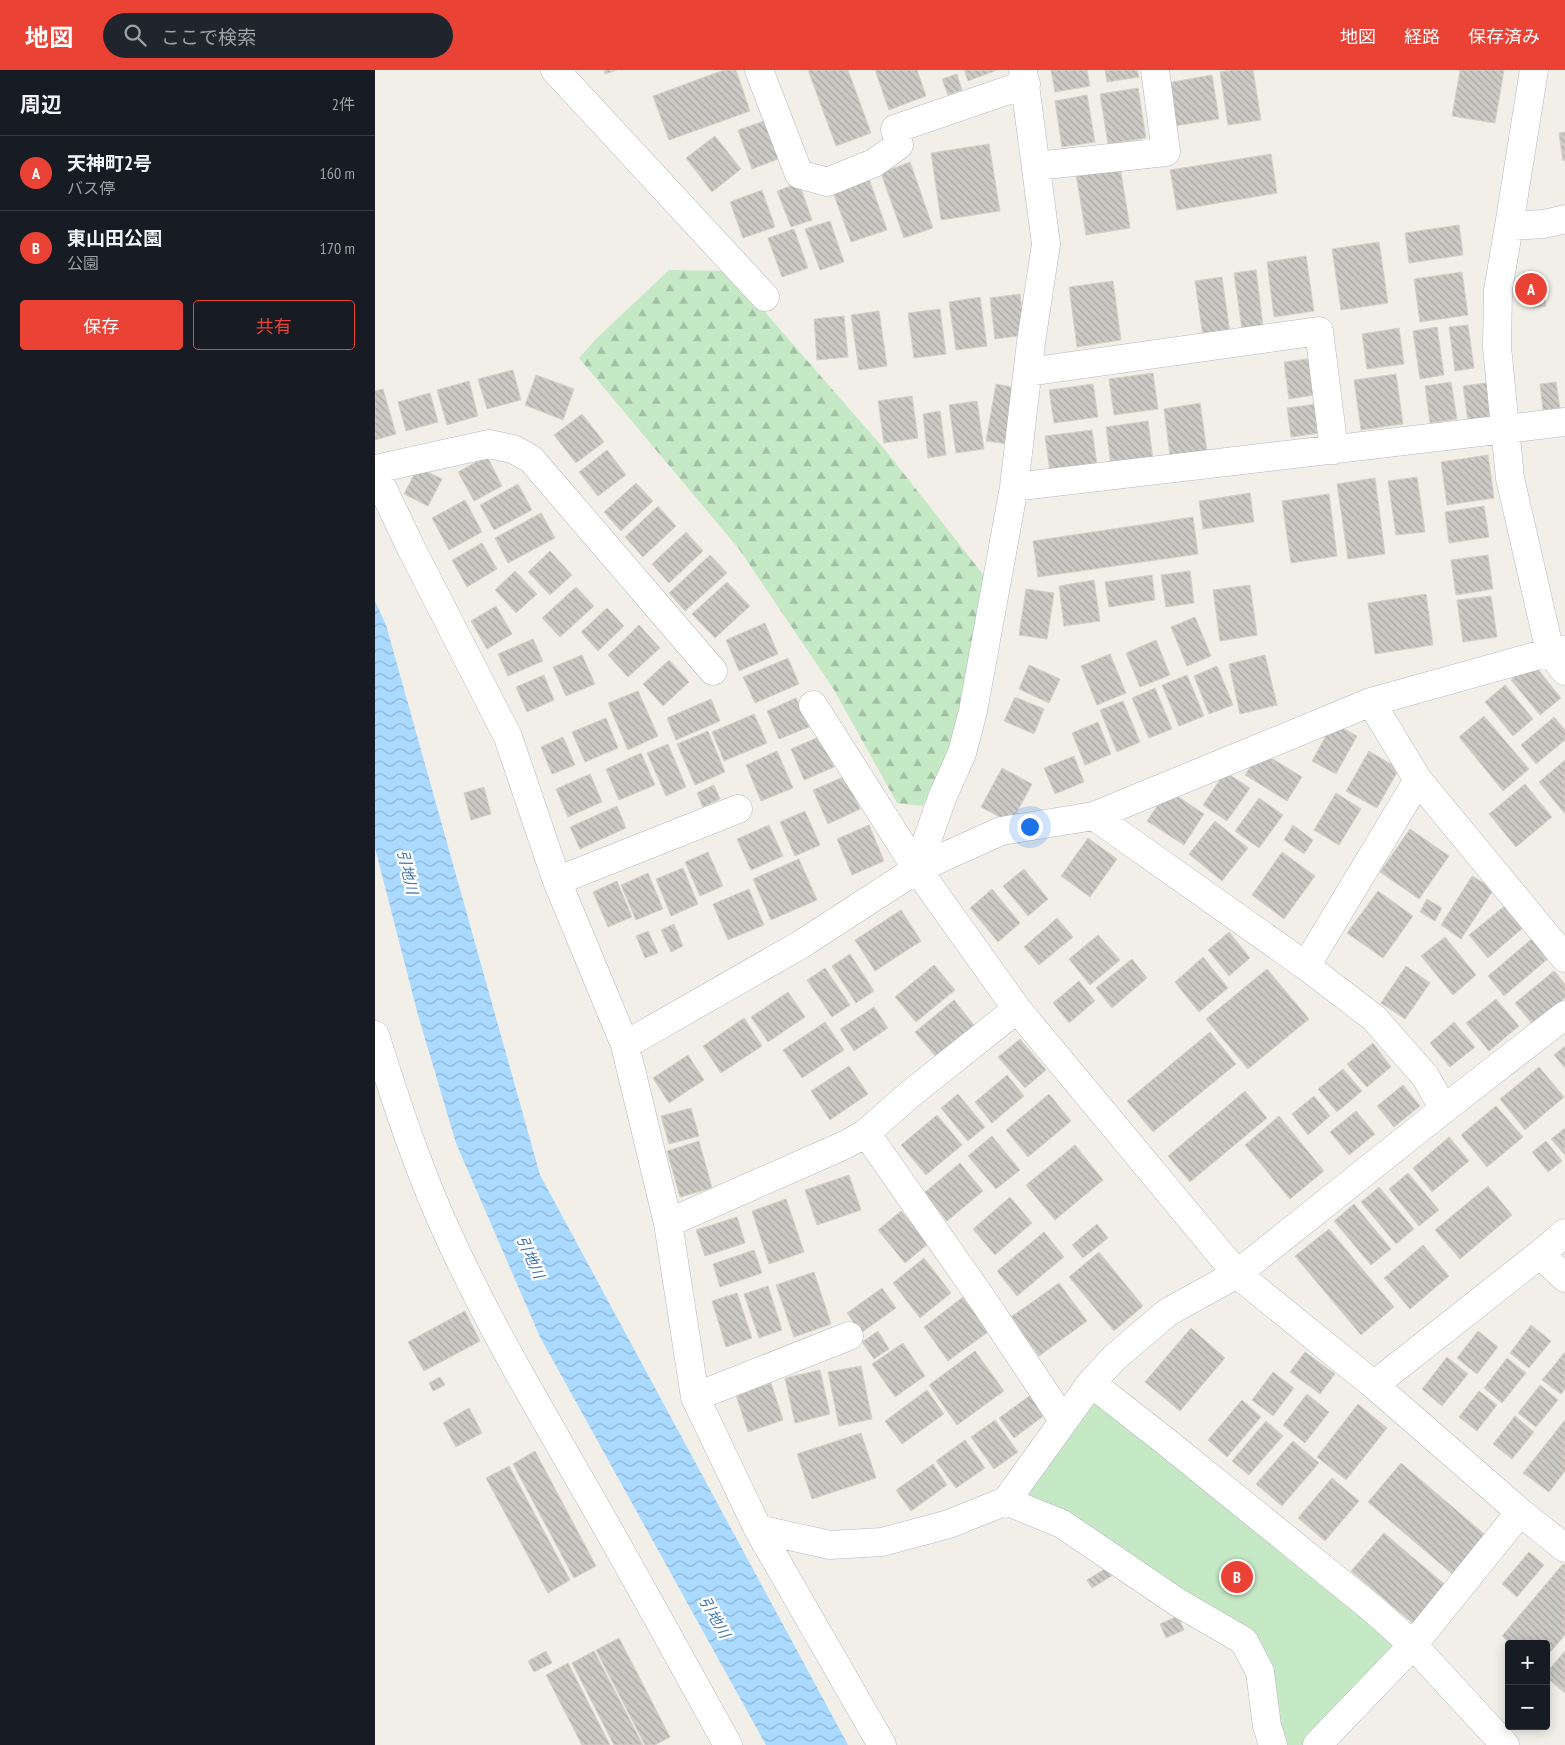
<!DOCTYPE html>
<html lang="ja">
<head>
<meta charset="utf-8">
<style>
  :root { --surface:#171b24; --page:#20242c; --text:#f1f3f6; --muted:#9ea1a6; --line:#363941; --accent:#ea4335 }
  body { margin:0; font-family:"PT Sans Narrow","Noto Sans JP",sans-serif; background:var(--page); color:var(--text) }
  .controls { position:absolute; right:15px; bottom:15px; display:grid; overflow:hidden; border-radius:5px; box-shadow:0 2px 12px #0003 }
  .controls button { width:45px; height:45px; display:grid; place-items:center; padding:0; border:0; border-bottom:1px solid var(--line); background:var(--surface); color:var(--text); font:25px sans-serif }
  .you { position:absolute; left:654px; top:756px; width:18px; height:18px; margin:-12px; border:4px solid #fff; border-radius:50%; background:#1a73e8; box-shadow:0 0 0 8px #1a73e833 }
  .badge { display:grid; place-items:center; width:32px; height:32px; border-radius:50%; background:var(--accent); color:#fff; font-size:16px; font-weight:700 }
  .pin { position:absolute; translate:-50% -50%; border:2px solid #fff; box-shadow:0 1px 5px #0006 }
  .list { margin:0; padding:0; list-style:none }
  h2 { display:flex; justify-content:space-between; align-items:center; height:65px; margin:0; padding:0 20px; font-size:21px }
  h2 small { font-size:16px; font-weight:400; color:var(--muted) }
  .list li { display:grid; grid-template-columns:32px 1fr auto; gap:15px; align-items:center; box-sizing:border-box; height:75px; padding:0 20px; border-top:1px solid var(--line) }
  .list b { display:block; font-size:19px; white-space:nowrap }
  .list p { margin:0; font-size:16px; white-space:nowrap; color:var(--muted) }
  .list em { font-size:16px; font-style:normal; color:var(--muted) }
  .actions { display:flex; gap:10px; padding:15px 20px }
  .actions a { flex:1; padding:11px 0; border:1px solid var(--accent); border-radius:5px; text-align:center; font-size:18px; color:var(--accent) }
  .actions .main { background:var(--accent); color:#fff }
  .icon { flex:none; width:28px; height:28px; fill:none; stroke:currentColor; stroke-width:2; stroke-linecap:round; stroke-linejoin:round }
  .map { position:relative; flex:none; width:1190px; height:1675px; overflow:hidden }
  header { display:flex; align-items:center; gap:30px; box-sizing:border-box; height:70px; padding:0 25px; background:var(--accent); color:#fff }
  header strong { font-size:24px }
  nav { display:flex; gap:28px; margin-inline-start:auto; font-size:18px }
  .search { width:350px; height:45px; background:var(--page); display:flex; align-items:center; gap:12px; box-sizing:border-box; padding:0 18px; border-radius:28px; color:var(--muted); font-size:19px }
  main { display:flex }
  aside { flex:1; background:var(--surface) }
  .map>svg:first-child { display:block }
  .forest { fill:url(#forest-firs) }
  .green { fill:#c5e8c5 }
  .water { fill:url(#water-waves) }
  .building { fill:url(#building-back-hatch); stroke:#d6d1c6 }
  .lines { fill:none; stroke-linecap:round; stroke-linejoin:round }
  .minor-casing { stroke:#b5b8bc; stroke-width:29 }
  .minor { stroke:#fff; stroke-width:28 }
  .labels { text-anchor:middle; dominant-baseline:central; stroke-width:4.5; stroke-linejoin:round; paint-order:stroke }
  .water-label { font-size:15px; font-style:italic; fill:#4174aa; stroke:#fff }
</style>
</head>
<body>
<header>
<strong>地図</strong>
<div class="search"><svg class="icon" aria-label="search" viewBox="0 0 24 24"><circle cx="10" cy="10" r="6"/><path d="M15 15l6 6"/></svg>ここで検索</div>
<nav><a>地図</a><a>経路</a><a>保存済み</a></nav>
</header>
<main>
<aside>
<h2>周辺<small>2件</small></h2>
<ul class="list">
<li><span class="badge">A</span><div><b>天神町2号</b><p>バス停</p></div><em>160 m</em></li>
<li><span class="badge">B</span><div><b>東山田公園</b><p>公園</p></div><em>170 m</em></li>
</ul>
<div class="actions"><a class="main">保存</a><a>共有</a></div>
</aside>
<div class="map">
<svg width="1190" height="1675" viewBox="0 0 1190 1675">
  <defs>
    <pattern id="forest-firs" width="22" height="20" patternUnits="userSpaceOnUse" patternTransform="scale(1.25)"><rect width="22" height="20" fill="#c5e8c5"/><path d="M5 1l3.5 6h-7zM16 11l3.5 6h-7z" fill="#a3c0a4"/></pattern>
    <pattern id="water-waves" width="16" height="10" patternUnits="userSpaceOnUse" patternTransform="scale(1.25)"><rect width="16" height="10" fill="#aadaff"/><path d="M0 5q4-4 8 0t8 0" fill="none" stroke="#8eb4d2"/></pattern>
    <pattern id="building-back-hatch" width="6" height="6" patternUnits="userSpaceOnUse" patternTransform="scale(1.25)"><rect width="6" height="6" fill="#cccac5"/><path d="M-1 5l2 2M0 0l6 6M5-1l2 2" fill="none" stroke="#a9a8a4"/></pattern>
  </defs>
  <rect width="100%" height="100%" fill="#f1efe8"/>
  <path class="forest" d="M294,200L354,201L511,381L610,507L585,662L548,736L522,733L458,618L364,479L204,288L221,269Z"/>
  <path class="green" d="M716,1313L1038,1575L942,1675H899L877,1584L631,1431Z"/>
  <path class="water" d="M0,531L11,555L165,1105L473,1675H391L165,1267L81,1073L43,945L0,778Z"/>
  <path class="building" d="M229,0H242L230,4Z
    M349,0H361L375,41L294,70L278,26Z
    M433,0H473L496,63L461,76Z
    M500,0H542L551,26L514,40Z
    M589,0H622L593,11Z
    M676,0H712L715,16L680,22Z
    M730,0H762L764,7L732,12Z
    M857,0H878L886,50L853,55L845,2Z
    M1085,0H1129L1120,53L1077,46Z
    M582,4L587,20L573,25L567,9Z
    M837,5L844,49L799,56L792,13Z
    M763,18L771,68L733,74L725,24Z
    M712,25L720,72L687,77L680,31Z
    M395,49L408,87L377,99L363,60Z
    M1190,62V90L1188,91L1184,63Z
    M340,66L366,99L337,122L311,88Z
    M614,74L625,141L566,150L556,83Z
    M896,84L902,123L802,140L795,100Z
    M535,92L558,158L529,168L506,103Z
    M745,97L755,158L711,165L701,104Z
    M493,106L512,160L476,172L457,119Z
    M424,113L437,150L416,157L402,121Z
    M387,120L400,157L368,168L355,132Z
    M455,151L469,192L445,200L430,159Z
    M1084,155L1088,185L1034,193L1030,163Z
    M419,159L433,198L407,207L393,168Z
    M1004,172L1013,233L966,240L957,179Z
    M931,186L939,241L899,247L892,192Z
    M881,200L888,256L867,259L859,203Z
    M1087,202L1093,245L1045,252L1039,209Z
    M847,207L855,263L828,267L820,211Z
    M1167,207L1171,236L1158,238L1154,209Z
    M738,211L746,270L702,277L694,217Z
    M645,224L650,265L620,269L615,228Z
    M605,227L612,276L581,280L574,232Z
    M565,239L571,284L539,288L533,243Z
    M504,241L512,296L484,300L476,245Z
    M469,246L473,287L442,290L439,249Z
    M1093,255L1099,298L1080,301L1074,257Z
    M1062,257L1069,305L1045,309L1038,261Z
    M1024,258L1029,294L992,299L987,264Z
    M940,288L945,324L914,329L909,292Z
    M138,300L146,330L112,339L103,309Z
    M778,303L783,339L739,345L734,309Z
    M1021,304L1028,354L986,360L979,310Z
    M161,305L199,319L188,350L150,335Z
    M94,311L103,346L72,355L62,320Z
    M1076,312L1082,349L1055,353L1050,316Z
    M1118,312L1122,346L1093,351L1088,316Z
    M1181,312L1185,338L1168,340L1165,314Z
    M621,314L642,318L633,374L611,371Z
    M718,314L723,347L679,353L674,320Z
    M8,319L21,364L0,370V321Z
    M55,323L63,352L31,361L23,332Z
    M537,326L543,368L509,373L503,331Z
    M602,331L609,379L581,383L574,335Z
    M825,333L832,381L795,386L789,339Z
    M949,333L953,362L916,367L912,338Z
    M565,341L571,385L553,388L548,344Z
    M207,344L229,372L201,393L179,365Z
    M773,351L778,390L736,396L731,357Z
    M717,360L722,395L675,402L670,366Z
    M232,380L251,405L223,426L204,402Z
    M1113,385L1119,428L1072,435L1066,392Z
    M112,386L127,416L99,431L83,402Z
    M43,397L67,409L53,436L29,424Z
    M1042,407L1050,462L1021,465L1013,411Z
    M1000,408L1010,484L973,489L962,414Z
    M261,413L278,431L246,461L229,442Z
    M143,414L157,440L119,460L105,435Z
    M875,423L879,452L828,459L824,431Z
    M954,424L962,486L916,493L907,431Z
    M90,430L107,462L74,480L57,448Z
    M283,436L301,456L268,487L250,467Z
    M1109,436L1114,467L1074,473L1070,442Z
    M166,443L180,468L133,493L120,468Z
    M818,447L823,484L663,507L658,471Z
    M311,462L328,481L294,513L277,494Z
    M107,473L122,499L92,517L77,490Z
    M175,481L197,505L175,525L153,502Z
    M335,485L352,503L310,541L294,523Z
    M1113,485L1118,519L1081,525L1076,490Z
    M140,501L162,524L141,543L120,520Z
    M815,501L819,533L791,537L786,505Z
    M777,505L780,530L734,537L730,512Z
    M719,510L725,551L689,556L684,516Z
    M352,512L375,536L340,568L317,544Z
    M875,515L882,565L845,571L838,520Z
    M201,517L219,536L185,567L167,548Z
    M651,519L679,523L672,569L644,565Z
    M1051,524L1058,575L1000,584L993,533Z
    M1116,526L1122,567L1088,572L1082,530Z
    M121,536L137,564L112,579L96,551Z
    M232,538L249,556L223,581L206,562Z
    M820,547L836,586L812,596L796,557Z
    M390,553L403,584L364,601L351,570Z
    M264,555L285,578L253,607L233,585Z
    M158,569L168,591L133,606L123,584Z
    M781,570L795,605L765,617L751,583Z
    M735,584L751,623L722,635L706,596Z
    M207,585L220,614L191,626L178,597Z
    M890,585L902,635L865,644L854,594Z
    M413,588L424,614L380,633L368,607Z
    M294,590L314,612L288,636L268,614Z
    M1157,592L1186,628L1165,645L1136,610Z
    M654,595L685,609L674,633L644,619Z
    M842,596L858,635L834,644L819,606Z
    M169,605L179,630L152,642L141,617Z
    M812,605L829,646L804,656L787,615Z
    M1130,615L1158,649L1138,666L1110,632Z
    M780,618L797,659L774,668L757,628Z
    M263,621L283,666L253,680L233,633Z
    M640,627L669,639L659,664L629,651Z
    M421,628L434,657L404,669L392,641Z
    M336,629L345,651L301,670L292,648Z
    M748,631L765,672L742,682L725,640Z
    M379,644L392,673L349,691L337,662Z
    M1109,646L1154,699L1128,721L1084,667Z
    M1179,647L1190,660V670L1161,694L1146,675Z
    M231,648L243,678L210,692L197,662Z
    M723,652L736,684L710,695L697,663Z
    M958,653L982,666L961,704L937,691Z
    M333,661L350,702L320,715L302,674Z
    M446,666L459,697L429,710L416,679Z
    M188,667L200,695L177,704L166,677Z
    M293,674L311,717L291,726L272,683Z
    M402,681L418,718L386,731L371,695Z
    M885,681L927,707L912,731L870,705Z
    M994,681L1024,699L1002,738L971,721Z
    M266,683L280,715L244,730L231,699Z
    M699,686L709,712L680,724L669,698Z
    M1190,690V744L1164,712Z
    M627,698L657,714L636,753L606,737Z
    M850,702L875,718L852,751L828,735Z
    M215,704L227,732L193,747L181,719Z
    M471,706L485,739L453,754L438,720Z
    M1150,714L1177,747L1141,777L1114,744Z
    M339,715L345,729L328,737L322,723Z
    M109,717L116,744L96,750L89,723Z
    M793,720L829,744L809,775L772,751Z
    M961,723L986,739L964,775L939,760Z
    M884,728L908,745L884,778L860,761Z
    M242,736L251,758L205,779L195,757Z
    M430,741L445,775L420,786L405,752Z
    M840,751L873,778L847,811L814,784Z
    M394,755L408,786L376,800L362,769Z
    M494,755L509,791L477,805L462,769Z
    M918,755L938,770L929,784L909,770Z
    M1035,759L1074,786L1044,829L1005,802Z
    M713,768L742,789L715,827L686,806Z
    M333,782L348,816L325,826L310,792Z
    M907,782L940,806L909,849L877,825Z
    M424,789L442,830L396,850L378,809Z
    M308,798L323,834L296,846L281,809Z
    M649,799L673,829L653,846L628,816Z
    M273,803L288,839L261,850L246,815Z
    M1097,806L1119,819L1086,869L1066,855Z
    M242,811L257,847L233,857L218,822Z
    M374,819L389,855L353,870L338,834Z
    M617,819L645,853L623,872L595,838Z
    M1003,821L1038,846L1008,888L972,863Z
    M1052,829L1067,838L1060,851L1045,842Z
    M1132,834L1150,856L1113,888L1094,865Z
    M526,840L546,871L500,901L480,870Z
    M682,848L698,867L664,895L649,877Z
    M299,854L308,876L296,882L286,860Z
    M273,861L283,883L270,888L261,866Z
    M854,862L875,888L854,906L833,880Z
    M723,865L745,890L715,915L694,889Z
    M1070,867L1101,905L1078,925L1046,886Z
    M1159,867L1175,887L1129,926L1113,906Z
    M475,884L499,921L481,933L457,896Z
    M828,887L853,918L824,942L800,912Z
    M757,889L772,908L737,938L721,918Z
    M559,895L580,920L541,952L520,927Z
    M1031,896L1055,913L1030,949L1006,933Z
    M450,898L475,935L457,947L432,910Z
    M892,899L934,949L873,999L831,949Z
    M1179,901L1190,914V928L1158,955L1140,933Z
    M704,911L720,931L694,953L678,933Z
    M413,922L430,947L393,972L376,947Z
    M1121,929L1144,956L1114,981L1091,953Z
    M579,930L599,955L561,987L540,962Z
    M499,937L513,958L479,981L465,959Z
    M369,948L387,976L346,1003L328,976Z
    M450,952L469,980L427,1008L408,980Z
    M1079,952L1100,977L1075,997L1055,973Z
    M835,962L861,994L778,1062L752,1031Z
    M645,969L671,1000L650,1018L623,987Z
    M998,973L1016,997L992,1017L972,994Z
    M1190,976V998L1179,985Z
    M313,985L329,1010L294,1033L278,1008Z
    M474,996L493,1024L455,1050L436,1021Z
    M1164,997L1189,1027L1150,1060L1125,1029Z
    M968,999L987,1021L962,1042L943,1019Z
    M632,1005L649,1026L617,1053L600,1032Z
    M1028,1015L1045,1036L1019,1057L1002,1036Z
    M870,1021L892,1048L815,1112L793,1086Z
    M583,1024L610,1057L593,1071L566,1038Z
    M674,1024L696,1051L653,1087L631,1060Z
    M939,1026L955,1046L933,1065L917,1044Z
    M1121,1036L1148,1067L1112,1097L1086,1065Z
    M316,1038L324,1066L294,1074L286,1046Z
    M981,1041L1000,1064L974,1085L955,1062Z
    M562,1045L587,1075L551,1105L526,1075Z
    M904,1046L949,1101L915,1129L870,1075Z
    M1190,1058V1085L1176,1069Z
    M617,1066L645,1100L621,1119L593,1086Z
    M1074,1067L1094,1091L1057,1122L1038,1098Z
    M324,1071L337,1118L305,1127L292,1081Z
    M1171,1071L1187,1091L1173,1102L1157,1082Z
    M700,1075L728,1110L680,1150L651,1115Z
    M585,1093L608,1121L572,1151L549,1123Z
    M1033,1103L1064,1140L1044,1156L1014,1119Z
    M474,1105L486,1140L442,1155L430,1120Z
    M1113,1116L1137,1145L1085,1189L1060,1160Z
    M1004,1117L1039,1159L1021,1174L986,1132Z
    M635,1127L657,1153L620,1185L598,1159Z
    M411,1129L429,1182L394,1194L377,1141Z
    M979,1134L1016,1179L996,1195L959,1151Z
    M526,1141L554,1173L530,1193L503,1160Z
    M362,1147L370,1173L330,1186L321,1160Z
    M722,1154L733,1168L708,1188L697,1175Z
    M954,1159L1019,1237L986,1265L920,1186Z
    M669,1162L689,1187L642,1226L622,1201Z
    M1048,1175L1074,1206L1035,1239L1009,1208Z
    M379,1180L387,1203L345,1217L338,1194Z
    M724,1182L768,1236L739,1261L694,1207Z
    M549,1188L576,1223L545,1248L518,1213Z
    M439,1202L456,1254L419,1267L401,1215Z
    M684,1213L712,1251L664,1286L636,1247Z
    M393,1216L407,1260L384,1268L369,1224Z
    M507,1218L521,1238L486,1263L472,1243Z
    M362,1223L377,1268L351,1277L337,1231Z
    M588,1227L613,1262L573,1291L549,1257Z
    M90,1241L105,1271L49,1301L33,1272Z
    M1156,1255L1176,1271L1154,1298L1135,1283Z
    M816,1258L850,1288L805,1341L770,1312Z
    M503,1261L514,1279L499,1289L487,1272Z
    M1103,1261L1123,1277L1102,1304L1082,1288Z
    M528,1273L550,1306L520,1327L497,1294Z
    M600,1281L629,1321L582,1355L554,1315Z
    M930,1282L960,1304L945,1324L915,1302Z
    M1190,1282V1319L1186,1324L1167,1310Z
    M1072,1287L1093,1304L1067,1336L1047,1319Z
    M1132,1288L1151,1303L1127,1333L1109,1318Z
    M486,1296L497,1349L464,1356L453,1302Z
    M445,1300L455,1344L420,1353L410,1308Z
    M898,1302L919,1318L898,1346L877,1330Z
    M65,1307L70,1315L58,1321L54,1313Z
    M396,1313L408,1350L373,1362L361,1325Z
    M1165,1315L1183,1330L1161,1357L1143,1343Z
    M552,1320L569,1344L527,1374L510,1351Z
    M1104,1321L1122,1335L1102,1361L1084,1347Z
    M657,1324L671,1344L639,1368L624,1348Z
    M932,1324L954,1342L930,1373L908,1355Z
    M867,1330L886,1347L852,1387L833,1370Z
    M983,1334L1012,1358L971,1410L942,1387Z
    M94,1338L107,1363L81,1377L68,1353Z
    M1140,1346L1159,1362L1137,1389L1118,1374Z
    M620,1350L643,1382L619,1399L596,1367Z
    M1190,1350V1401L1174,1422L1148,1403Z
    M891,1351L908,1366L874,1405L857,1391Z
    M486,1363L501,1408L437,1429L422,1384Z
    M590,1370L610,1398L581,1418L561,1391Z
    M918,1371L944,1393L907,1436L881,1414Z
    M160,1381L221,1496L199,1508L138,1394Z
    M1026,1393L1115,1469L1082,1508L993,1432Z
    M558,1394L572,1415L536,1441L521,1420Z
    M134,1396L195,1510L173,1523L111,1408Z
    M957,1408L984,1431L950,1471L923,1448Z
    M1009,1463L1074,1518L1041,1556L976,1501Z
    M1154,1482L1169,1495L1142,1527L1127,1514Z
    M1188,1494L1190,1495V1565L1171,1587V1574H1136L1127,1566Z
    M733,1497L738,1505L717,1518L712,1510Z
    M803,1546L809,1560L791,1568L785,1554Z
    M244,1568L295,1667L280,1675H270L221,1580Z
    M171,1581L177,1593L159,1602L153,1591Z
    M219,1581L268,1675H239L197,1593Z
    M1190,1581V1623L1171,1607V1603Z
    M193,1593L235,1675H207L171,1605Z"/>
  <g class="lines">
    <g class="minor-casing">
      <path id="minor" d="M180,0L390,227
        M384,0L424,104L452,112L499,93L524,75L520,59L651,14
        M1159,0L1134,156L1123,220L1122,277L1135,408L1175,582L1190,601
        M661,96L791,82L780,0
        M1134,156L1169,154L1190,149
        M653,302L944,261L959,380
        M0,399L114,374L138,379L156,389L338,601
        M0,402L36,478L133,667L182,811L250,975L293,1153L320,1327L383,1459L507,1675
        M639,417L1190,352
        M996,632L1043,710L1190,888
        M438,635L542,799L642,939L862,1204L999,1315L1145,1442L1190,1478
        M719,746L931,896L999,948L1050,1006L1069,1039
        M542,799L567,728L587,683L598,641L639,417L656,272L671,174L648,0
        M182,811L363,739
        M931,896L1043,710
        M0,965C22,1035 45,1105 76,1171C114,1254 160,1331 205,1410C256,1498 304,1587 353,1675
        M250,975L425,875L542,799L626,761L719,746L996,632L1175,582L1190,580
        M491,1063L610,1233L688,1350
        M293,1153L472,1074L491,1063L534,1025L642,939
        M1165,1184L1190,1208
        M716,1313L789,1370L998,1539L1038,1575L1130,1675
        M999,1315L1165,1184L1190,1163
        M320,1327L474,1266
        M631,1431L687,1454L802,1532L869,1571L885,1602L892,1656L898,1675
        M383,1459L455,1475L507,1472L574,1454L631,1431L716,1313L739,1288L793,1242L862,1204L1069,1039L1190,945
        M942,1675L1038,1575L1145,1442"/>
    </g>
    <use href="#minor" class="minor"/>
  </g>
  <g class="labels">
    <g class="water-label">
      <text transform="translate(33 802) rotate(77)">引地川</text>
      <text transform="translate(156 1187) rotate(66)">引地川</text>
      <text transform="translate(340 1547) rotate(60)">引地川</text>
    </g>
  </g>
</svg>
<div class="controls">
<button>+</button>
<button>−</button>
</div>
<div class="you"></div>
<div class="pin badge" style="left:1156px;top:219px">A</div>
<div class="pin badge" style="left:862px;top:1507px">B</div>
</div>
</main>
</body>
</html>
